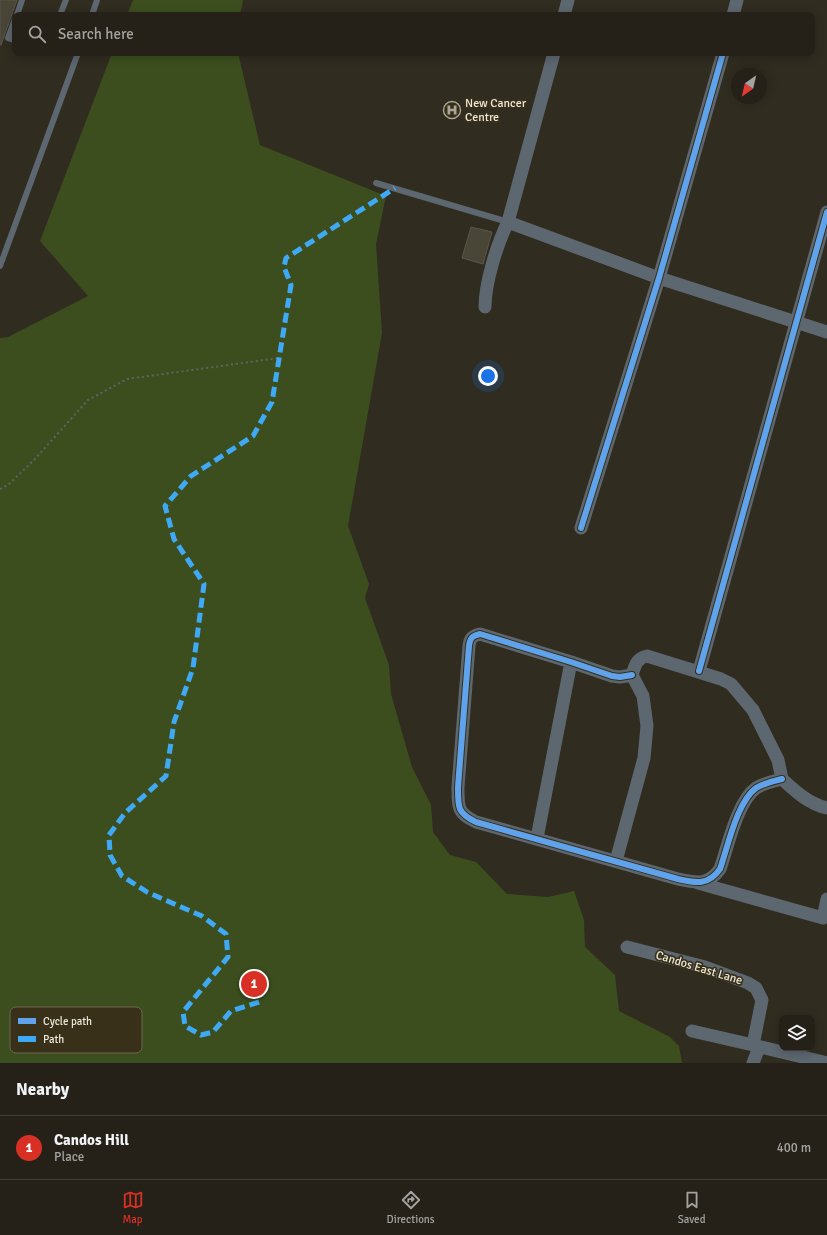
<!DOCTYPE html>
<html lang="en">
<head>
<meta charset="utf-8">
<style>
  :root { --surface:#252118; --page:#312e25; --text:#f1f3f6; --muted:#a3a3a2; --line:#423e37; --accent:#d93025 }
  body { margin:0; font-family:Signika,sans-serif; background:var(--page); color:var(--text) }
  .controls { position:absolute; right:12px; bottom:12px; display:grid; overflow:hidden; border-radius:8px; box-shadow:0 2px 10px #0003 }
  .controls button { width:36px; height:36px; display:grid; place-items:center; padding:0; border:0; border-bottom:1px solid var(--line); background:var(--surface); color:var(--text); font:20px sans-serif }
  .compass { position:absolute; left:731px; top:68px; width:36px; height:36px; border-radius:50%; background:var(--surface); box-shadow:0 2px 10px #0003; rotate:214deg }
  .you { position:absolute; left:488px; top:376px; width:14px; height:14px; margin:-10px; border:3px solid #fff; border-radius:50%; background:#1a73e8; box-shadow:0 0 0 6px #1a73e833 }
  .badge { display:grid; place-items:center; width:26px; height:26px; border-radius:50%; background:var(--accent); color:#fff; font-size:13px; font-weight:700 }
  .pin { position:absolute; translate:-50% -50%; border:2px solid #fff; box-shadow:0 1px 4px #0006 }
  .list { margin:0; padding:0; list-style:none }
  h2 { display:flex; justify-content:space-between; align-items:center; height:52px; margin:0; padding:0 16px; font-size:17px }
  h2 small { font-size:13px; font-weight:400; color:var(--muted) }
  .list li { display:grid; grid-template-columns:26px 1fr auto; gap:12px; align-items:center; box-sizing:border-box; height:64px; padding:0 16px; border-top:1px solid var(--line) }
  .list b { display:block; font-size:15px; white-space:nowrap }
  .list p { margin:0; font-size:13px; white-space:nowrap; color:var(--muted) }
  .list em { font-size:13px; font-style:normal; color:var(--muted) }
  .icon { flex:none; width:22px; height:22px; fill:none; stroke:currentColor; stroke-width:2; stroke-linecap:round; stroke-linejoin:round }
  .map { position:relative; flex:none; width:827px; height:1063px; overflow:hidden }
  .search { position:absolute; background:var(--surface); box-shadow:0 2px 10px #0003; left:12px; right:12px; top:12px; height:44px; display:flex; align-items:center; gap:10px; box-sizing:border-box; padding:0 14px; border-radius:8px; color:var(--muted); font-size:15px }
  .sheet { height:116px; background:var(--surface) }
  nav { display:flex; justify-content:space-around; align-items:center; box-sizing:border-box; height:56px; border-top:1px solid var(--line); background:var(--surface); font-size:11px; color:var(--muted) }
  nav a { display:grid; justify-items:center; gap:2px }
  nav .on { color:var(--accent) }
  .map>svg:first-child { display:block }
  .green { fill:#3c4e1e }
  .building { fill:#494537; stroke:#59564b }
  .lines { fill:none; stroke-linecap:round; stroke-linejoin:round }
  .path { stroke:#606364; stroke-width:2; stroke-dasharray:2 3; stroke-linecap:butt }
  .service { stroke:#5d6770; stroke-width:6 }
  .minor { stroke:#5d6770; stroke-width:13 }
  .quiet { stroke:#3fa9f5; stroke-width:5; stroke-dasharray:10 5; stroke-linecap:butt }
  .cycleway-casing { stroke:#383019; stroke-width:8 }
  .cycleway { stroke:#60a3ed; stroke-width:6 }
  .labels { text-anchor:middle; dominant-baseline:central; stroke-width:3.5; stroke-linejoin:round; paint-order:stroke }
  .poi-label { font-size:12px; fill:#ebe7d9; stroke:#383019; text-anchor:start }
  .street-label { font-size:12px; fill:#ebe7d9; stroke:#383019 }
  .key { fill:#383019; stroke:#6e6753; stroke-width:1 }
  .key-label { font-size:11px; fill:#ebe7d9 }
</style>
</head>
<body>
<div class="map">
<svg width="827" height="1063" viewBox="0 0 827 1063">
  <rect width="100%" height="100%" fill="#312c20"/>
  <path class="green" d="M133,0H243L240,15H127Z
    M112,53H238L260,145L386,196L376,244L382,333L348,526L369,584L365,598L389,665L391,694L412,767L431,805L433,832L450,855L476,862L507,894L548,897L574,891L584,920L585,947L615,975L619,1011L670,1037L679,1046L682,1063H0V338L8,337L88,296L40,241Z"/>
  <path class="building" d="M0,0H17L1,45H0Z
    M471,227L492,232L483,264L462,258Z"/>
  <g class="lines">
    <path class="path" d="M0,489L8,485L34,460L88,400L127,379L279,358"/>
    <path class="service" d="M17,15L22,0
      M60,15L66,0
      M92,15L97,0
      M15,19L8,38L15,40
      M376,183L508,222
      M0,266L78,53"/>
    <path class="minor" d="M564,15L568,0
      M733,15L737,0
      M508,222L659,278L827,332
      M485,307C485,283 497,244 508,222L554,53
      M581,528L659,278L723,53
      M699,671L827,212
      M632,675L620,677L612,676L571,662L480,634C472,636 470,638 469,646L458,787C458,807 457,813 476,822L678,879C696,883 708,886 720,869C728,846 737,802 756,788C764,783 774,781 782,779
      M782,779C795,791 809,804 827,808
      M537,838L571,662
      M616,861L644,758L647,726L643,696L632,675C635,665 637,658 647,656L721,679L731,684L753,710L778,760L782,779
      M698,883L823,918L827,899
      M627,947L705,967L748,983L756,988L762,1000L753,1045L827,1063
      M692,1031L753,1045
      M753,1063L759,1047"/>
    <path class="quiet" d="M259,1002L231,1011L213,1032L201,1035L185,1026L183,1012L228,957L226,934L202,916L147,892L122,876L110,855L109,835L125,813L166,776L174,722L193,668L204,584L174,539L165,506L191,476L253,436L272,402L291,285L284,267L286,258L395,188"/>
    <g class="cycleway-casing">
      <path id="cycleway" d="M581,528L659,278L723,53
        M699,671L827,212
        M632,675L620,677L612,676L571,662L480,634C472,636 470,638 469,646L458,787C458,807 457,813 476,822L678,879C696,883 708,886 720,869C728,846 737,802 756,788C764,783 774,781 782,779"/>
    </g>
    <use href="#cycleway" class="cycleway"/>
  </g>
  <defs>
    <g id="hospital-ring" transform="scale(0.9)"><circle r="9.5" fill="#383019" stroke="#aaa698" stroke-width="1.5"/><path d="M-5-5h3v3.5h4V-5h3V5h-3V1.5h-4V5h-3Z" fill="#aaa698"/></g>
  </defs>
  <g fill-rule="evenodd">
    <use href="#hospital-ring" x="452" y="110"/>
  </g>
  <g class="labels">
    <g class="poi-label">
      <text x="465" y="103">New Cancer<tspan x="465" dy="14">Centre</tspan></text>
    </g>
    <g class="street-label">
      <text transform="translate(699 968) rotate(17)">Candos East Lane</text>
    </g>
  </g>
  <rect x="10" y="1007" width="132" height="46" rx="6" class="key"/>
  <rect x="18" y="1018" width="18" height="6" fill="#60a3ed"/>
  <rect x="18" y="1036" width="18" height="6" fill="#3fa9f5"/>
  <g class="key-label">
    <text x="43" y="1025">Cycle path</text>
    <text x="43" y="1043">Path</text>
  </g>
</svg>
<div class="controls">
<button><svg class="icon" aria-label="layers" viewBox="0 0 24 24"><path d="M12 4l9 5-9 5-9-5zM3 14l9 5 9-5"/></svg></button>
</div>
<svg class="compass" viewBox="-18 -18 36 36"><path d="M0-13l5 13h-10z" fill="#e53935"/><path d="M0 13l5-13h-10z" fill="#a3a3a2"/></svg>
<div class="you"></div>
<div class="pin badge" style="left:254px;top:984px">1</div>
<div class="search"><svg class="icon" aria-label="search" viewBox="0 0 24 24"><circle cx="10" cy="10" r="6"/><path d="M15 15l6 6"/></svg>Search here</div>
</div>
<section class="sheet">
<h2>Nearby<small></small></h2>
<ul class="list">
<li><span class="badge">1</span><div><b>Candos Hill</b><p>Place</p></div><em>400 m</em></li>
</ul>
</section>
<nav>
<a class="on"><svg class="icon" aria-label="map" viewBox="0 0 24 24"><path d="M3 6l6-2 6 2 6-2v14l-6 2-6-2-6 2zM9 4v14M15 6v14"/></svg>Map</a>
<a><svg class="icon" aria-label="directions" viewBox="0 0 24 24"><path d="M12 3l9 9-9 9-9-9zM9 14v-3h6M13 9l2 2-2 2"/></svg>Directions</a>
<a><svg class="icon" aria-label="saved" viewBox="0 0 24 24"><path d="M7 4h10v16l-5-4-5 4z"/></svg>Saved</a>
</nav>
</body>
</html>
